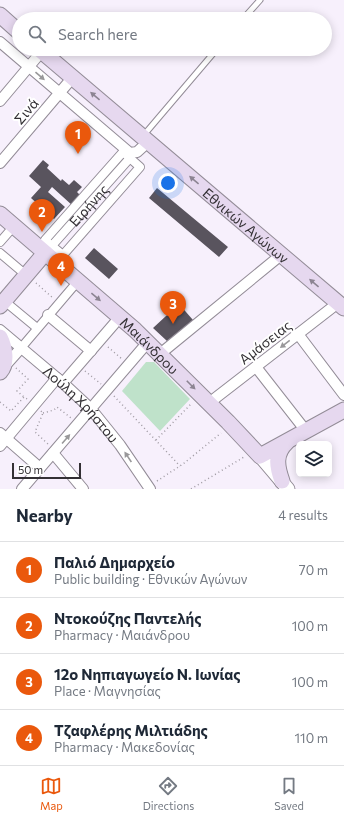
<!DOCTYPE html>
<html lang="en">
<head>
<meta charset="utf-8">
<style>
  :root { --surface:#fff; --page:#f2f2f3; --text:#1f2937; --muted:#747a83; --line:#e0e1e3; --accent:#ea580c }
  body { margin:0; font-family:Commissioner,sans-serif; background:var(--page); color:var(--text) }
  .controls { position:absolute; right:12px; bottom:12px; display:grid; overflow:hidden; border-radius:6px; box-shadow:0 2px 10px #0003 }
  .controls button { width:36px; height:36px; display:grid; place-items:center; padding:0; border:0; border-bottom:1px solid var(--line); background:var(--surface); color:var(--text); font:20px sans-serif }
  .scale { position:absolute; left:12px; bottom:10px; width:69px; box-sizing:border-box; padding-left:4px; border:2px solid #333034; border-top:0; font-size:11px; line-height:14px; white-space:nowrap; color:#333034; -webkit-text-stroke:3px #fff; paint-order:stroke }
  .you { position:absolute; left:168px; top:183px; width:14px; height:14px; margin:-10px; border:3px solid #fff; border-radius:50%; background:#1a73e8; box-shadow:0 0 0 6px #1a73e833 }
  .badge { display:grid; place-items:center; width:26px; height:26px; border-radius:50%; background:var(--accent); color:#fff; font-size:13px; font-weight:700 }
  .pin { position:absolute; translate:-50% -33px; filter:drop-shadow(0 1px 2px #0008) }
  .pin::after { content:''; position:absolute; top:21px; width:14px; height:12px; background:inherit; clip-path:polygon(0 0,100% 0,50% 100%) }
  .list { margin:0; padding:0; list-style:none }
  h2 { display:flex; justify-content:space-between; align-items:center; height:52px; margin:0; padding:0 16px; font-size:17px }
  h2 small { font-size:13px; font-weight:400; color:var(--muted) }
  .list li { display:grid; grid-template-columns:26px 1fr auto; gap:12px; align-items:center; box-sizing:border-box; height:56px; padding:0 16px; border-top:1px solid var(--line) }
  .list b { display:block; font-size:15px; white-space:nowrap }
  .list p { margin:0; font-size:13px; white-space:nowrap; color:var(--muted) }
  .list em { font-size:13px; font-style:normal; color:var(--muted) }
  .icon { flex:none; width:22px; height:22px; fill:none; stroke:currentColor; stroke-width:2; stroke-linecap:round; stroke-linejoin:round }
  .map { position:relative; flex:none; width:344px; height:489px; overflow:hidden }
  .search { position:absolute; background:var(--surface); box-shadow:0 2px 10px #0003; left:12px; right:12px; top:12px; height:44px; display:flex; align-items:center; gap:10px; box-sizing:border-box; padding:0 14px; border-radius:22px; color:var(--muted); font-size:15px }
  .sheet { height:276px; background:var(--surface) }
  nav { display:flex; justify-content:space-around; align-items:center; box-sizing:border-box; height:56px; border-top:1px solid var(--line); background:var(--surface); font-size:11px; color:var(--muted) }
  nav a { display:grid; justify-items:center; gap:2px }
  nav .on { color:var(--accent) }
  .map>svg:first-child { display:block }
  .green { fill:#bfe2ca }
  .building { fill:#59545e }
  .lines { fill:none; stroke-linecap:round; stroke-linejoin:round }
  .service-casing { stroke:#938c97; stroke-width:7 }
  .pedestrian-casing { stroke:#938c97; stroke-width:10 }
  .minor-casing { stroke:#938c97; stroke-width:12 }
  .tertiary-casing { stroke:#938c97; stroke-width:15 }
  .secondary-casing { stroke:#938c97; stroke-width:17 }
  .path { stroke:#a09ba3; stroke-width:1.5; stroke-dasharray:1 3; stroke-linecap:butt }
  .service { stroke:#fff; stroke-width:5 }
  .pedestrian { stroke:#fff; stroke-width:8 }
  .minor { stroke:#fff; stroke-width:10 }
  .tertiary { stroke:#fff; stroke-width:13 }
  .secondary { stroke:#e6d8ef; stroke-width:15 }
  .oneway { fill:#99989a }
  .oneway2 { fill:#8c8492 }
  .labels { text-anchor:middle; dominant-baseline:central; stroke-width:4; stroke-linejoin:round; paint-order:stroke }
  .street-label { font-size:14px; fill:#333034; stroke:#fff }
</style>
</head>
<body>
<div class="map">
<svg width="344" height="489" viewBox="0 0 344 489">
  <rect width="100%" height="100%" fill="#f7f0fc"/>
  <path class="green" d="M146,362H154L190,399L160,431L122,391Z"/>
  <path class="building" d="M43,160L49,165L47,168L61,181L62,179L69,185L74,180L82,187L77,192L82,197L73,206L52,187L48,192L65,207L54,219L31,198L41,187L29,176Z
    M157,188L228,247L219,257L149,198Z
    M94,248L118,269L109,279L85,258Z
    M179,304L193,320L167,341L153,328Z"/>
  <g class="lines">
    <g class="service-casing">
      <path id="service" d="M243,19L260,0
        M143,136L217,49"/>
    </g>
    <g class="pedestrian-casing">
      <g id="pedestrian">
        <path d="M123,152L140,167L63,255L45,240Z"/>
        <path d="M0,242L14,226"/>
        <path id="s1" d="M49,249L130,158"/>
        <path d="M0,253L26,275"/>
        <path d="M2,299L37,328"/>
        <path d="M21,348L78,281"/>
      </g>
    </g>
    <g class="minor-casing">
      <g id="minor">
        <path d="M0,42L130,153L137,152L148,142"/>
        <path d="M0,101L42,51"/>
        <path d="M0,163L73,77"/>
        <path d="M48,315L91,351"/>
        <path id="s2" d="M0,330L63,383L91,409L120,445L150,489"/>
        <path d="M298,334L344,395"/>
        <path d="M160,354L281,255"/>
        <path d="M4,367L21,348"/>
        <path d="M256,367L306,431"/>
        <path d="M63,383L120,317"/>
        <path d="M209,403L338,303"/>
        <path d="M0,433L40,468"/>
        <path d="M0,446L57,378"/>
        <path d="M53,453L83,489"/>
        <path d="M22,489L148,342"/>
      </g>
    </g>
    <g class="tertiary-casing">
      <path id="tertiary" d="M260,456L288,489"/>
    </g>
    <g class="secondary-casing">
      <g id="secondary">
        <path d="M0,15L19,32"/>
        <path id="s3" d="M39,49L344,308"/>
        <path id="s4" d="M0,214L135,330L228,422L260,456L344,410"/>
        <path d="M0,306L45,253"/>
        <path d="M0,337C5,347 8,363 0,372"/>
        <path d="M282,481C277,467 274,454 287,442"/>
      </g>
    </g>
    <path class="path" d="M36,283L53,298
      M108,347L122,359
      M16,368L28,379L17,391L24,397
      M85,371L101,384
      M114,396L180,466
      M0,402L11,411L24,397L27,399
      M41,411L43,413L35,432L48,444
      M43,413L54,410L57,407L71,418
      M156,440L192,403
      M157,481L183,464L221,433
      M191,489L244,457"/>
    <use href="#service" class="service"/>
    <use href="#pedestrian" class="pedestrian"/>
    <use href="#minor" class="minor"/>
    <use href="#tertiary" class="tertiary"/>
    <use href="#secondary" class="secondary"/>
  </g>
  <defs><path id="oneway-solid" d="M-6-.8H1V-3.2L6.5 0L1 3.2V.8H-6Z"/></defs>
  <g class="oneway">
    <use href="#oneway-solid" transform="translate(40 76) rotate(41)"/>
    <use href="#oneway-solid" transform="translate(285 344) rotate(142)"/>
    <use href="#oneway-solid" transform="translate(66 439) rotate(-49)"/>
    <use href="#oneway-solid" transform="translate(128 457) rotate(-124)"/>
  </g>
  <g class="oneway2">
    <use href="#oneway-solid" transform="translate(95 96) rotate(-140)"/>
    <use href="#oneway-solid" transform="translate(194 180) rotate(-140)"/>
    <use href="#oneway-solid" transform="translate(314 283) rotate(-140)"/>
    <use href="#oneway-solid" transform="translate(96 297) rotate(40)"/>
    <use href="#oneway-solid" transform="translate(191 385) rotate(45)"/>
  </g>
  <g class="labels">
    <g class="street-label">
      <text transform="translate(26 111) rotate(-50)">Σινά</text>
      <text stroke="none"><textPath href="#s1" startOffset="59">Ειρήνης</textPath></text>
      <text stroke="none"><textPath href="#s3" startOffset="272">Εθνικών Αγώνων</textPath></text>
      <text transform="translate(265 342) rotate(-38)">Αμάσειας</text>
      <text stroke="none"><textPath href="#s4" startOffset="199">Μαιάνδρου</textPath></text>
      <text stroke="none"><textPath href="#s2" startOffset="110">Λούλη Χρήστου</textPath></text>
    </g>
  </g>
</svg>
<div class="controls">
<button><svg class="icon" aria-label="layers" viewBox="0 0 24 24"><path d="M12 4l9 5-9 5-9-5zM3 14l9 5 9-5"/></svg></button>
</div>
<div class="scale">50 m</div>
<div class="you"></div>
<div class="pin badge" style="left:78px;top:154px">1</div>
<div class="pin badge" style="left:42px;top:232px">2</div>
<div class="pin badge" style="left:173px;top:324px">3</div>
<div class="pin badge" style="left:61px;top:286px">4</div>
<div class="search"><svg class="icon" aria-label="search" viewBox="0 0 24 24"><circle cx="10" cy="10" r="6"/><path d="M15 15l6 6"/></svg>Search here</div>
</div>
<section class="sheet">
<h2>Nearby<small>4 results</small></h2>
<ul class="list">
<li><span class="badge">1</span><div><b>Παλιό Δημαρχείο</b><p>Public building · Εθνικών Αγώνων</p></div><em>70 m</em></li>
<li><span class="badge">2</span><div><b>Ντοκούζης Παντελής</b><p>Pharmacy · Μαιάνδρου</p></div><em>100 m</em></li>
<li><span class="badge">3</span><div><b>12ο Νηπιαγωγείο Ν. Ιωνίας</b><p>Place · Μαγνησίας</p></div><em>100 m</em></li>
<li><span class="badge">4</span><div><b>Τζαφλέρης Μιλτιάδης</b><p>Pharmacy · Μακεδονίας</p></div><em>110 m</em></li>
</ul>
</section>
<nav>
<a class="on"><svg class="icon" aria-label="map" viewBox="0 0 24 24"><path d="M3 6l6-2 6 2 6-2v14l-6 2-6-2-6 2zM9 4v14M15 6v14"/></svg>Map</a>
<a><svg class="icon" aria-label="directions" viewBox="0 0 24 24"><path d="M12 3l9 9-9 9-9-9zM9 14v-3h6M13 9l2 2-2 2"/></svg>Directions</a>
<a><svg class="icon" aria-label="saved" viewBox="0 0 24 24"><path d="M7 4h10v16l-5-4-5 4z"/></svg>Saved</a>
</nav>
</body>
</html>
